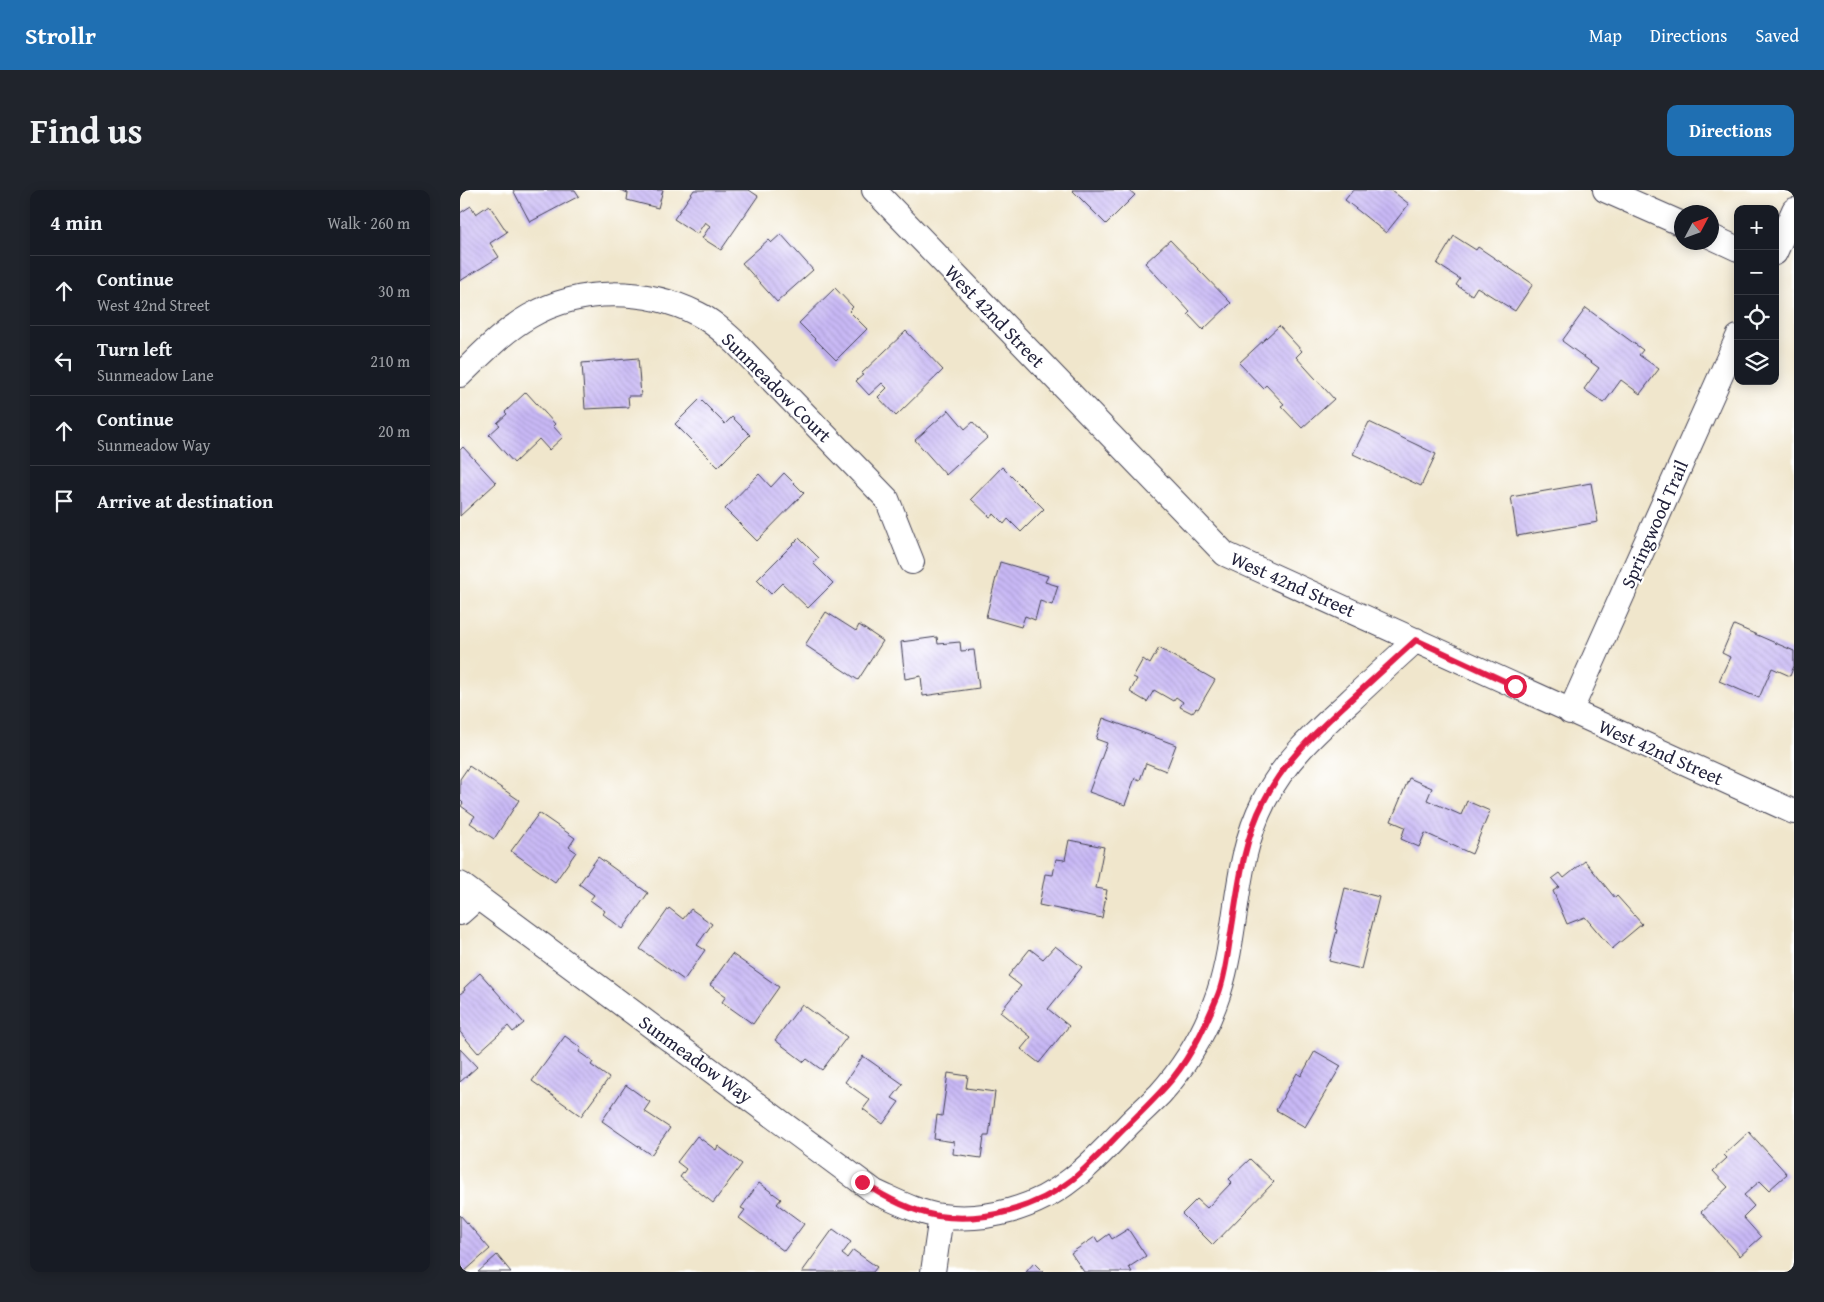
<!DOCTYPE html>
<html lang="en">
<head>
<meta charset="utf-8">
<style>
  :root { --surface:#171b24; --page:#20242c; --text:#f1f3f6; --muted:#9ea1a6; --line:#363941; --accent:#1f6fb2 }
  body { margin:0; font-family:"Gentium Book Plus",serif; background:var(--page); color:var(--text) }
  .controls { position:absolute; right:15px; top:15px; display:grid; overflow:hidden; border-radius:10px; box-shadow:0 2px 12px #0003 }
  .controls button { width:45px; height:45px; display:grid; place-items:center; padding:0; border:0; border-bottom:1px solid var(--line); background:var(--surface); color:var(--text); font:25px sans-serif }
  .compass { position:absolute; left:1214px; top:15px; width:45px; height:45px; border-radius:50%; background:var(--surface); box-shadow:0 2px 12px #0003; rotate:49deg }
  .stop { position:absolute; width:15px; height:15px; margin:-11px; border:4px solid #e11d48; border-radius:50%; background:#fff }
  .stop.end { background:#e11d48; border-color:#fff; box-shadow:0 1px 5px #0008 }
  .list { margin:0; padding:0; list-style:none }
  h2 { display:flex; justify-content:space-between; align-items:center; height:65px; margin:0; padding:0 20px; font-size:21px }
  h2 small { font-size:16px; font-weight:400; color:var(--muted) }
  .list li { display:grid; grid-template-columns:32px 1fr auto; gap:15px; align-items:center; box-sizing:border-box; height:70px; padding:0 20px; border-top:1px solid var(--line) }
  .list b { display:block; font-size:19px; white-space:nowrap }
  .list p { margin:0; font-size:16px; white-space:nowrap; color:var(--muted) }
  .list em { font-size:16px; font-style:normal; color:var(--muted) }
  .icon { flex:none; width:28px; height:28px; fill:none; stroke:currentColor; stroke-width:2; stroke-linecap:round; stroke-linejoin:round }
  .map { position:relative; flex:none; width:1334px; height:1082px; overflow:hidden; border-radius:10px }
  header { display:flex; align-items:center; gap:30px; box-sizing:border-box; height:70px; padding:0 25px; background:var(--accent); color:#fff }
  header strong { font-size:24px }
  nav { display:flex; gap:28px; margin-inline-start:auto; font-size:18px }
  .intro { display:flex; align-items:center; justify-content:space-between; box-sizing:border-box; height:120px; padding:0 30px }
  h1 { margin:0; font-size:35px }
  .button { padding:12px 22px; border-radius:10px; background:var(--accent); color:#fff; font-size:18px; font-weight:700 }
  main { display:flex; gap:30px; padding:0 30px }
  aside { flex:1; background:var(--surface); border-radius:10px; box-shadow:0 2px 12px #0003 }
  .map>svg:first-child { display:block }
  .building { fill:url(#building-back-hatch) }
  .lines { fill:none; stroke-linecap:round; stroke-linejoin:round }
  .minor-casing { stroke:#413f51; stroke-width:26 }
  .minor { stroke:#fff; stroke-width:24 }
  .route { stroke:#e11d48; stroke-width:6 }
  .labels { text-anchor:middle; dominant-baseline:central; stroke-width:4; stroke-linejoin:round; paint-order:stroke }
  .street-label { font-size:19px; fill:#22223b; stroke:#fff }
</style>
</head>
<body>
<header>
<strong>Strollr</strong>
<nav><a>Map</a><a>Directions</a><a>Saved</a></nav>
</header>
<div class="intro"><h1>Find us</h1><a class="button">Directions</a></div>
<main>
<aside>
<h2>4 min<small>Walk · 260 m</small></h2>
<ul class="list">
<li><svg class="icon" aria-label="ahead" viewBox="0 0 24 24"><path d="M12 20V5M6 11l6-6 6 6"/></svg><div><b>Continue</b><p>West 42nd Street</p></div><em>30 m</em></li>
<li><svg class="icon" aria-label="left" viewBox="0 0 24 24"><path d="M17 20v-9H6M10 6l-5 5 5 5"/></svg><div><b>Turn left</b><p>Sunmeadow Lane</p></div><em>210 m</em></li>
<li><svg class="icon" aria-label="ahead" viewBox="0 0 24 24"><path d="M12 20V5M6 11l6-6 6 6"/></svg><div><b>Continue</b><p>Sunmeadow Way</p></div><em>20 m</em></li>
<li><svg class="icon" aria-label="arrive" viewBox="0 0 24 24"><path d="M6 21V4h12l-3 4 3 4H6"/></svg><div><b>Arrive at destination</b></div></li>
</ul>
</aside>
<div class="map">
<svg width="1334" height="1082" viewBox="0 0 1334 1082">
  <defs>
    <pattern id="building-back-hatch" width="6" height="6" patternUnits="userSpaceOnUse" patternTransform="scale(1.25)"><rect width="6" height="6" fill="#c8b8f5"/><path d="M-1 5l2 2M0 0l6 6M5-1l2 2" fill="none" stroke="#ac9ed3"/></pattern>
  </defs>
  <rect width="100%" height="100%" fill="#fff"/>
  <filter id="ink" filterUnits="userSpaceOnUse"><feTurbulence type="fractalNoise" baseFrequency=".02" numOctaves="2"/><feDisplacementMap in="SourceGraphic" scale="10" xChannelSelector="R" yChannelSelector="G"/><feConvolveMatrix kernelMatrix="1 2 1 2 8 2 1 2 1" color-interpolation-filters="sRGB"/></filter>
  <filter id="wash" filterUnits="userSpaceOnUse"><feTurbulence type="fractalNoise" baseFrequency=".0096" numOctaves="4" result="noise"/><feDisplacementMap in="SourceGraphic" scale="20" xChannelSelector="R" yChannelSelector="G"/><feGaussianBlur stdDeviation="1.12" result="paint"/><feColorMatrix in="noise" values="0 0 0 0 0 0 0 0 0 0 0 0 0 0 0 0 0 1.4 0 .05"/><feComposite in="paint" operator="in"/></filter>
  <g filter="url(#wash)">
    <rect width="100%" height="100%" fill="#f0e6cc"/>
    <g id="blocks">
      <path class="building" d="M53,0H115L119,6L70,32Z
        M160,0H203L198,18L167,10L168,3Z
        M234,0H289L298,6L261,60L242,48L250,36L245,32L237,44L214,29Z
        M612,0H669L675,5L646,34Z
        M893,0H931L949,14L926,43L885,10Z
        M29,15L47,42L30,53L39,67L0,91V23L11,16L16,24Z
        M321,44L353,80L317,112L282,73L308,50L311,53Z
        M994,46L1016,60L1018,57L1073,94L1055,121L1017,97L1012,105L996,95L1000,89L977,74Z
        M710,50L771,113L743,140L728,124L730,122L685,73Z
        M375,98L393,117L389,121L407,139L376,170L339,133Z
        M1126,118L1183,160L1179,165L1199,179L1180,204L1161,190L1144,213L1124,199L1139,178L1102,151Z
        M819,136L842,161L836,167L874,209L842,238L821,216L824,214L806,195L803,198L779,173Z
        M446,141L483,180L436,226L418,207L427,198L422,193L409,205L396,191L403,185L402,183Z
        M178,168L181,206H168L169,217L125,219L122,173Z
        M66,202L95,234L93,236L103,247L89,260L79,249L54,273L29,245L40,235L37,233L47,224L45,222Z
        M240,209L265,234L272,227L290,245L258,277L215,234Z
        M489,220L505,239L513,232L527,248L486,285L455,250Z
        M909,232L976,264L961,296L893,264Z
        M3,257L36,293L0,326V260Z
        M542,277L584,319L561,342L548,329L544,334L534,324L530,327L511,309Z
        M324,283L344,303L297,351L265,319L299,284L311,297Z
        M1131,293L1138,332L1057,346L1051,307Z
        M339,348L359,368L353,373L373,393L348,418L322,393L311,404L297,390Z
        M540,372L588,386L585,392L598,396L592,415L580,411L575,430L565,426L561,437L526,427Z
        M366,422L396,441L399,435L423,451L398,490L345,455Z
        M1274,435L1334,461V476L1330,486L1312,478L1299,508L1259,491L1270,467L1262,463Z
        M477,447L478,454L500,452L501,461L514,460L519,498L463,506L461,486L445,489L441,452Z
        M699,458L755,490L738,519L736,518L732,523L720,517L723,512L716,507L713,511L694,500L687,512L670,502L677,489L673,487L683,469L690,474Z
        M643,528L716,555L706,581L686,573L680,590L675,588L665,615L629,602L647,553L636,549Z
        M9,576L59,610L34,649L10,633L15,626L1,616L3,613L0,610V589Z
        M949,588L972,598L967,610L1001,625L1007,611L1030,621L1012,664L965,643L959,657L941,649L945,637L931,631Z
        M79,623L115,648L109,657L116,662L95,692L51,661Z
        M609,650L644,657L636,698L647,700L642,728L579,715L585,684L593,685L596,669L605,670Z
        M138,667L188,703L163,739L143,724L145,721L130,710L134,705L119,694Z
        M1125,671L1155,708L1157,706L1182,734L1152,759L1125,727L1107,734L1093,701L1099,697L1092,689L1100,683L1104,688Z
        M885,698L919,707L901,779L869,771L877,740L875,739Z
        M209,718L223,729L231,719L252,734L237,755L245,760L224,790L180,759Z
        M595,756L622,777L588,819L609,836L579,873L561,859L571,847L540,822L561,796L548,786L570,759L583,769Z
        M272,764L319,797L293,834L262,812L266,806L250,795Z
        M20,783L64,833L53,842L48,836L18,863L0,842V804L5,800L4,798Z
        M342,814L387,847L362,880L347,869L344,872L315,850Z
        M105,846L121,858L119,862L133,872L131,875L149,888L121,926L72,891Z
        M0,859L17,877L0,892Z
        M855,861L881,876L845,937L816,920L837,883L841,886Z
        M403,866L443,894L432,908L439,912L423,934L403,919L410,910L385,892Z
        M488,883L508,886L506,898L535,902L529,946H524L521,968L493,964L494,952L474,949L477,925L482,926Z
        M166,895L190,912L184,921L210,938L191,965L142,931Z
        M1289,942L1327,984L1309,1000L1300,991L1284,1005L1294,1016L1283,1027L1301,1047L1280,1066L1241,1022L1268,997L1253,981L1267,968L1264,965Z
        M237,946L256,960L258,956L282,974L253,1013L220,987L226,979L217,972Z
        M790,969L814,992L753,1055L722,1024L737,1009L747,1018L772,992L769,989Z
        M299,993L321,1009L317,1014L344,1034L324,1061L279,1028L285,1020L281,1018Z
        M0,1025L30,1059L4,1082H0Z
        M373,1039L391,1052L382,1064L387,1068L393,1060L417,1077L413,1082H342Z
        M668,1039L686,1066L669,1077L672,1082H624L611,1063L635,1047L638,1052L649,1044L652,1049Z
        M37,1065L51,1082H18Z
        M574,1073L583,1082H566Z"/>
    </g>
  </g>
  <g filter="url(#ink)">
    <use href="#blocks" fill-opacity="0" stroke="#413f51" stroke-width="1"/>
    <g class="lines">
      <g class="minor-casing">
        <path id="minor" d="M414,0L765,364L1334,622
          M1145,0L1222,34
          M1252,47L1278,59
          M1315,63L1334,20
          M0,185C22,164 43,141 70,126C121,97 186,98 238,124C252,131 264,142 275,152L427,309L452,372
          M1110,522L1278,147
          M0,694L415,1002C436,1011 458,1023 481,1026C527,1032 576,1018 612,989C633,973 651,953 669,934C679,924 690,914 700,904C726,875 747,839 759,802C779,739 773,671 804,611C824,571 856,542 889,512C911,491 934,470 956,450
          M0,723L18,707
          M473,1082L481,1026"/>
      </g>
      <use href="#minor" class="minor"/>
    </g>
  </g>
  <g class="lines" filter="url(#ink)">
    <path class="route" d="M402,992C424,1007 451,1021 478,1026C525,1033 576,1018 613,989C631,974 647,956 664,939C681,922 698,906 713,888C733,863 746,834 758,805C765,787 767,768 770,749C778,702 782,653 804,611C824,571 855,543 887,513C910,492 933,471 956,450L1055,496"/>
  </g>
  <g class="labels">
    <g class="street-label">
      <text transform="translate(535 126) rotate(46)">West 42nd Street</text>
      <text transform="translate(317 197) rotate(45)">Sunmeadow Court</text>
      <text transform="translate(1194 334) rotate(-66)">Springwood Trail</text>
      <text transform="translate(833 394) rotate(24)">West 42nd Street</text>
      <text transform="translate(1201 562) rotate(24)">West 42nd Street</text>
      <text transform="translate(236 869) rotate(36)">Sunmeadow Way</text>
    </g>
  </g>
</svg>
<div class="controls">
<button>+</button>
<button>−</button>
<button><svg class="icon" aria-label="locate" viewBox="0 0 24 24"><circle cx="12" cy="12" r="6"/><path d="M12 2v4M12 18v4M2 12h4M18 12h4"/></svg></button>
<button><svg class="icon" aria-label="layers" viewBox="0 0 24 24"><path d="M12 4l9 5-9 5-9-5zM3 14l9 5 9-5"/></svg></button>
</div>
<svg class="compass" viewBox="-18 -18 36 36"><path d="M0-13l5 13h-10z" fill="#e53935"/><path d="M0 13l5-13h-10z" fill="#9ea1a6"/></svg>
<div class="stop" style="left:1055px;top:496px"></div>
<div class="stop end" style="left:402px;top:992px"></div>
</div>
</main>
</body>
</html>
